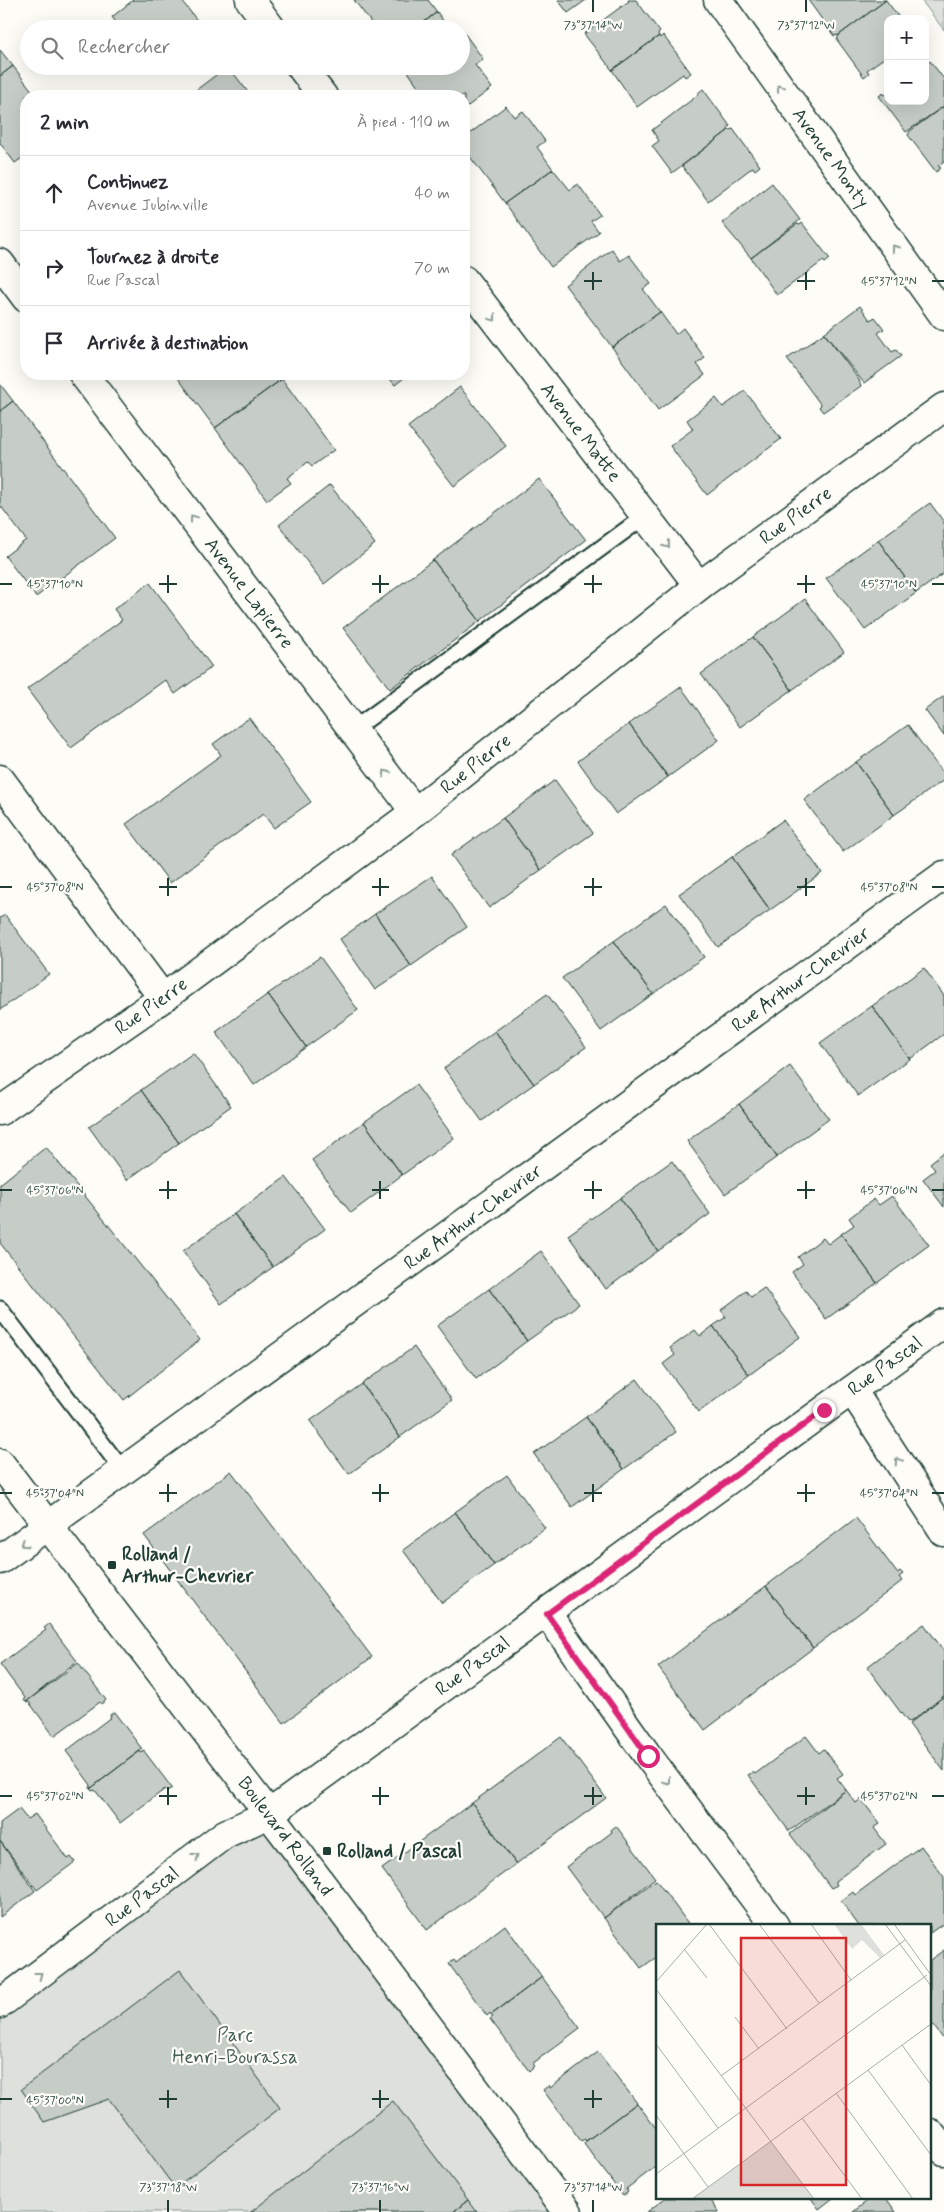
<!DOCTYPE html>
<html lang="fr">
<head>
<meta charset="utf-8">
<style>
  :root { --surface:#fff; --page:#f2f2f3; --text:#2b2b33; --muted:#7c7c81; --line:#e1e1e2 }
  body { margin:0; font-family:Mynerve,sans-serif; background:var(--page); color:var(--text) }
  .controls { position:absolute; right:15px; top:15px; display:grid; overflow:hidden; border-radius:10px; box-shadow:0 5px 20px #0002 }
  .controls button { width:45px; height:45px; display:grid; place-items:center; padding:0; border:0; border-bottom:1px solid var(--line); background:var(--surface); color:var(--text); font:25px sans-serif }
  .stop { position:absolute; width:15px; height:15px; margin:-11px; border:4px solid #db2777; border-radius:50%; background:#fff }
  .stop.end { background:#db2777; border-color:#fff; box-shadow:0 1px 5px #0008 }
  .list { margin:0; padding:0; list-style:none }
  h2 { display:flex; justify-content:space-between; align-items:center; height:65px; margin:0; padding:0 20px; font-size:21px }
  h2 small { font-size:16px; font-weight:400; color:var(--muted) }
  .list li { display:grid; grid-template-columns:32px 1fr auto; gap:15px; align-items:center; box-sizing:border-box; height:75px; padding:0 20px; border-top:1px solid var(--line) }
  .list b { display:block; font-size:19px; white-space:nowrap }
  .list p { margin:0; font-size:16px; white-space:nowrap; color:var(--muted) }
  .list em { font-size:16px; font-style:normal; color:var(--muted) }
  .icon { flex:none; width:28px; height:28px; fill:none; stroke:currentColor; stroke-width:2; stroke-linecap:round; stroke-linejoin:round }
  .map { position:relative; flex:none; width:944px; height:2212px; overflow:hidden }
  .search { position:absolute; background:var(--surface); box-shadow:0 5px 20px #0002; left:20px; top:20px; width:450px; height:55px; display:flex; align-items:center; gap:12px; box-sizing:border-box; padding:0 18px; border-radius:28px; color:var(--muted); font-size:19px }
  .panel { position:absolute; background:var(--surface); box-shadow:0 5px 20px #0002; left:20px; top:90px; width:450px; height:290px; border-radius:20px }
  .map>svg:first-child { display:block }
  .green { fill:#dde0db; stroke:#7e8e88 }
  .building { fill:#c6cdc7; stroke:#1f3d34 }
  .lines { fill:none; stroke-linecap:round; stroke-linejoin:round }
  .lane-casing { stroke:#1f3d34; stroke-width:19 }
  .street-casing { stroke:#1f3d34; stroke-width:31 }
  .lane { stroke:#fdfcf7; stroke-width:15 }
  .street { stroke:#fdfcf7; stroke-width:28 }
  .oneway { stroke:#8e9c96 }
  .route { stroke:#db2777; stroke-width:6 }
  .ticks { fill:none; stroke:#1f3d34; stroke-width:2 }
  .poi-dot { fill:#1f3d34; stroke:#fdfcf7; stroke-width:2 }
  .labels { text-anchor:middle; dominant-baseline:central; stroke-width:4.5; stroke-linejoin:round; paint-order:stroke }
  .street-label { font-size:19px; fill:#1f3d34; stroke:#fdfcf7 }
  .poi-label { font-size:19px; font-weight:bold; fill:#1f3d34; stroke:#fdfcf7; text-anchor:start }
  .park-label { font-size:19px; fill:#455e55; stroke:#fdfcf7 }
  .inset-road { fill:none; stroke:#a4b0a9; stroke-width:1 }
  .view { fill:#d62828; fill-opacity:0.15; stroke:#d62828; stroke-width:2.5 }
  .inset-edge { fill:none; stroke:#1f3d34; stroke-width:2.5 }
  .ticks-label { font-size:12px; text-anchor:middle; fill:#1f3d34; stroke:#fdfcf7; stroke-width:4.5; stroke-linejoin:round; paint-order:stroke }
</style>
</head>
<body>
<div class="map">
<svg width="944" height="2212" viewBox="0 0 944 2212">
  <rect width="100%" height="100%" fill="#fdfcf7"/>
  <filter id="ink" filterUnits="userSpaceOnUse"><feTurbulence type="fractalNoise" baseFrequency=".02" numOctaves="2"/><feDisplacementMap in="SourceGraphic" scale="10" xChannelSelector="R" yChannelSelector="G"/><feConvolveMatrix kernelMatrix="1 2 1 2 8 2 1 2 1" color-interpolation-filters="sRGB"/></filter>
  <g filter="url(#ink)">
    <path class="green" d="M921,0H944V30Z
      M269,1814L568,2212H0V2012Z"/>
    <path class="building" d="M133,0H181L204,29H121L112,17Z
      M354,0H428L437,12L415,29H376Z
      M558,0H586L568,13Z
      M628,0H636L660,32L658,34L659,36L612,70L584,34L629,1Z
      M808,0H886L839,35L834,36Z
      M886,0L900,19H888V55L867,70L869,73L864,77L837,40L839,35Z
      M437,12L449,29H415Z
      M462,30L483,59L475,65L492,88L464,109V96H425L404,66H461Z
      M663,35L691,73L685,77L683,74L637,107L612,70L659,36L660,38Z
      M0,50L13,66L0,76Z
      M930,61L944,79V106L906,132L879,96L883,93L885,95L888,93V101H925V65Z
      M13,66L36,96H26V155L15,163L0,143V76Z
      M228,66L251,96H188Z
      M703,89L730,126L728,128L729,130L672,173L652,146L659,141L652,130L698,95L697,94Z
      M506,106L514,117L523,111L545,141L537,147L553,169L505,203L464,149V138Z
      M944,106V161L938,166L941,168L936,172L908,135L910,131Z
      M733,129L760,166L755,170L753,167L708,201L682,166L729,130Z
      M553,169L570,190L578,184L600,215L591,221L599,232L551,267L505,203Z
      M772,183L800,220L751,258L722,223Z
      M802,223L830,259L825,263L823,261L777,295L751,258L797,224L800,225Z
      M612,249L620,261L629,255L651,284L643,289L660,312L612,347L565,285Z
      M860,306L870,320L875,317L884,329L878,333L892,352L896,350L901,356L864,383L824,333Z
      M660,312L676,334L683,328L705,358L697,364L705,375L658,410L612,347Z
      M824,333L859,380L861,386L823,412L819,407L821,405L787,359Z
      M175,374H278L282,379L215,428Z
      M386,374H409L395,385Z
      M282,379L334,450L312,466L308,462L287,478L291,483L267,500L215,428Z
      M0,384L13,401L0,411Z
      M460,387L506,446L454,486L408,427Z
      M745,391L781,439L707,495L670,446L693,429L687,420L716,398L723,407Z
      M13,401L115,538L36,597L5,556L26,540L0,505V411Z
      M539,479L586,540L480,621L433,560Z
      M330,485L375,544L324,584L279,525Z
      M930,503L944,522V573L916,593L878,540Z
      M878,540L916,593L865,630L826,578Z
      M433,560L480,621L390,689L343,628Z
      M150,583L212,667L175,694L165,680L71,748L27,689L122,620L114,609Z
      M805,599L844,652L792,690L753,637Z
      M753,637L792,690L740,727L701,674Z
      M681,687L719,740L668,777L629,724Z
      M944,696V736L925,710Z
      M249,718L311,802L274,828L263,814L170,883L126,824L221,755L213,744Z
      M629,724L668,777L616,814L578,761Z
      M908,725L944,775V780L894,815L856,762Z
      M856,762L894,815L843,852L804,800Z
      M555,780L593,833L541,870L503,818Z
      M503,818L541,870L489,908L451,855Z
      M783,820L822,873L770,910L732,857Z
      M732,857L770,910L718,947L679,894Z
      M432,876L467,927L411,966L375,914Z
      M666,904L704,957L653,994L614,941Z
      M375,914L411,966L375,990L340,939Z
      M5,915L49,974L0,1010V918Z
      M614,941L653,994L601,1031L562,978Z
      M320,957L358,1010L306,1047L268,994Z
      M924,968L944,996V1034L910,1059L872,1006Z
      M268,994L306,1047L254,1085L216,1032Z
      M547,994L586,1047L534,1084L495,1031Z
      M872,1006L910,1059L858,1096L820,1043Z
      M495,1031L534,1084L482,1121L444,1068Z
      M193,1053L231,1106L179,1143L141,1090Z
      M790,1066L829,1119L777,1157L739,1104Z
      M416,1085L454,1138L402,1175L364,1122Z
      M141,1090L179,1143L127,1180L89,1127Z
      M739,1104L777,1157L725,1194L687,1141Z
      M364,1122L402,1175L351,1213L312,1160Z
      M46,1147L200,1340L124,1400L0,1243V1184Z
      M944,1152V1207L923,1179L935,1170L930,1163Z
      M672,1161L710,1214L658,1251L620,1198Z
      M286,1177L325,1229L273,1267L234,1214Z
      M892,1196L929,1245L877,1283L841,1234L854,1225L849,1218L874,1199L879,1205Z
      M620,1198L658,1251L606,1289L568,1235Z
      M234,1214L273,1267L221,1304L183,1251Z
      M841,1234L877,1283L826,1319L792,1272L803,1264L798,1257L823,1238L828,1244Z
      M541,1251L579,1304L527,1341L489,1289Z
      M764,1288L800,1337L749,1375L713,1326L726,1317L721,1310L746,1291L751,1297Z
      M489,1289L527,1341L476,1379L437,1326Z
      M713,1326L749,1375L699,1412L663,1364L675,1355L670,1348L695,1330L700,1336Z
      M414,1347L452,1400L400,1437L362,1384Z
      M637,1379L676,1432L624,1469L586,1417Z
      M362,1384L400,1437L349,1474L310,1421Z
      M586,1417L624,1469L572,1507L534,1454Z
      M231,1471L372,1657L284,1723L144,1535Z
      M507,1475L545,1528L494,1565L455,1512Z
      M455,1512L494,1565L442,1603L403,1550Z
      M856,1518L897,1573L900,1571L903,1574L899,1577L902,1581L813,1648L766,1586Z
      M766,1586L813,1648L705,1730L658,1667Z
      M49,1624L77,1661L26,1702L24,1699L25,1698L0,1664L46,1630L44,1628Z
      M924,1624L944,1651V1696L910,1722L907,1721L867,1667Z
      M78,1663L106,1700L101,1704L100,1702L54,1736L29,1702L27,1703L26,1702Z
      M944,1696V1771L909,1724Z
      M114,1712L142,1749L90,1789L91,1785L66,1751L111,1717L110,1715Z
      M806,1736L819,1753L824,1749L843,1774L837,1778L846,1790L789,1831L748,1775L753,1772L755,1774Z
      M561,1737L606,1798L516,1864L472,1803Z
      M140,1751L141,1753L144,1751L172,1788L167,1791L165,1789L120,1823L95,1790L92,1791L90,1789Z
      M846,1790L856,1803L861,1799L880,1824L874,1828L886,1844L835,1881L837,1885L831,1888L790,1834Z
      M472,1803L516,1864L427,1930L382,1869Z
      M19,1809L27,1819L35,1814L68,1859L71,1857L75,1862L37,1890L0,1841V1823Z
      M616,1826L655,1878L604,1918L566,1867L612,1832L611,1830Z
      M0,1841L35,1891L0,1917Z
      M921,1846L944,1877V1923L930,1933V1926H859L841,1901L853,1892L855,1895Z
      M656,1880L690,1926H658V1956L641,1968L604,1918Z
      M505,1925L542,1977L491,2015L490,2013L487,2016L449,1964L454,1960L456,1963Z
      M944,1950V2040L930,2021V1960Z
      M180,1970L280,2108L175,2188L109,2099L44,2122L21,2089Z
      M542,1977L580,2028L532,2064L534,2066L529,2071L490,2019L493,2017L491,2015Z
      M598,2052L637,2103L586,2141L585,2139L581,2141L543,2090L549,2085L550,2088Z
      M393,2101L468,2200L453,2212H251Z
      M637,2103L658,2131V2165L626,2189L628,2192L623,2196L584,2144L586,2141Z
      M665,2198H709L719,2212H647Z
      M811,2198H833L819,2209Z
      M871,2198H886L896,2212H853Z
      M468,2200L477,2212H453Z"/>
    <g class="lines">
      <g class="lane-casing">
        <path id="lane" d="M354,729L645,516
          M0,1309L124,1472"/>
      </g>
      <g class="street-casing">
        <g id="street">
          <path d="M250,0L272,29"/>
          <path id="s1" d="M718,0L944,316"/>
          <path d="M300,66L323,96"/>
          <path d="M0,263L26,298"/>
          <path id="s2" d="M464,280L699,586"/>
          <path id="s3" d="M83,374L415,812"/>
          <path d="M0,779L163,998"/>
          <path id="s4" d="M0,1111L163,998L415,812L699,586L944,407"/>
          <path d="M852,1390L944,1532"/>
          <path id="s5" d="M0,1463L282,1831L568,2212"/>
          <path id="s6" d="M0,1560L944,875"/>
          <path d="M547,1613L648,1756L775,1926"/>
          <path id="s7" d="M0,2004L225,1834L269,1814L944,1323"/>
          <path d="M930,2133L944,2151"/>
        </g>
      </g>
      <use href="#lane" class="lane"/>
      <use href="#street" class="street"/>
    </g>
    <defs><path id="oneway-chevron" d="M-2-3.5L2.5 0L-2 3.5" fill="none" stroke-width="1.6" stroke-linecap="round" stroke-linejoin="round" transform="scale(1.25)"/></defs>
    <g class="oneway">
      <use href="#oneway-chevron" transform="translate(780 88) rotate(-126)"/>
      <use href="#oneway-chevron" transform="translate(895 248) rotate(-126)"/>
      <use href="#oneway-chevron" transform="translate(493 318) rotate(53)"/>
      <use href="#oneway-chevron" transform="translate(193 518) rotate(-127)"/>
      <use href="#oneway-chevron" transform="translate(667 545) rotate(52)"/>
      <use href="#oneway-chevron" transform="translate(386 773) rotate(-127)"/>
      <use href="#oneway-chevron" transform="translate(898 1461) rotate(-123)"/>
      <use href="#oneway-chevron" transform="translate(24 1544) rotate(146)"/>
      <use href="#oneway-chevron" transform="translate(667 1781) rotate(53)"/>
      <use href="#oneway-chevron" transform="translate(196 1856) rotate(-37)"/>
      <use href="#oneway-chevron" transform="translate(39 1975) rotate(-37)"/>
    </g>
  </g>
  <g class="lines" filter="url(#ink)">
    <path class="route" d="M648,1756L547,1614L824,1410"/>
  </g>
  <path class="ticks" d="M593,0V12M806,0V12M593,272V290M806,272V290M584,281H602M797,281H815M932,281H944M168,575V593M380,575V593M593,575V593M806,575V593M0,584H12M159,584H177M372,584H389M584,584H602M797,584H815M932,584H944M168,878V896M380,878V896M593,878V896M806,878V896M0,887H12M159,887H177M372,887H389M584,887H602M797,887H815M932,887H944M168,1181V1199M380,1181V1199M593,1181V1199M806,1181V1199M0,1190H12M159,1190H177M372,1190H389M584,1190H602M797,1190H815M932,1190H944M168,1484V1502M380,1484V1502M593,1484V1502M806,1484V1502M0,1493H12M159,1493H177M372,1493H389M584,1493H602M797,1493H815M932,1493H944M168,1787V1805M380,1787V1805M593,1787V1805M806,1787V1805M0,1796H12M159,1796H177M372,1796H389M584,1796H602M797,1796H815M932,1796H944M168,2090V2108M380,2090V2108M593,2090V2108M0,2099H12M159,2099H177M372,2099H389M584,2099H602M168,2200V2212M380,2200V2212M593,2200V2212"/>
  <g class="poi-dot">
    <rect x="107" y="1560" width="10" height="10" rx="2.5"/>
    <rect x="322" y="1846" width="10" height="10" rx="2.5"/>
  </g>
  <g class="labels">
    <g class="street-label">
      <text stroke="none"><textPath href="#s1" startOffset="194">Avenue Monty</textPath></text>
      <text stroke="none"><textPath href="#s2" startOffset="192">Avenue Matte</textPath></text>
      <text stroke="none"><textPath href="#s4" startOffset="994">Rue Pierre</textPath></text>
      <text stroke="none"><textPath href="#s3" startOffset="275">Avenue Lapierre</textPath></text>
      <text stroke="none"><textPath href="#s4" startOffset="589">Rue Pierre</textPath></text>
      <text stroke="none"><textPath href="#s6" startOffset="989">Rue Arthur-Chevrier</textPath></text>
      <text stroke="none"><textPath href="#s4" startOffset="184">Rue Pierre</textPath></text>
      <text stroke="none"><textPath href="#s6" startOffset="584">Rue Arthur-Chevrier</textPath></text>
      <text stroke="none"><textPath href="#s7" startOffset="1092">Rue Pascal</textPath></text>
      <text stroke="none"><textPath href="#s7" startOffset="582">Rue Pascal</textPath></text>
      <text stroke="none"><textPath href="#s5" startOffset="470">Boulevard Rolland</textPath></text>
      <text stroke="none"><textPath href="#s7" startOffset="178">Rue Pascal</textPath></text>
    </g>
    <g class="poi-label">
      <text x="122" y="1554">Rolland /<tspan x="122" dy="22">Arthur-Chevrier</tspan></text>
      <text x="337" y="1851">Rolland / Pascal</text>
    </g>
    <g class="park-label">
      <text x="235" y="2035">Parc<tspan x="235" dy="22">Henri-Bourassa</tspan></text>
    </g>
  </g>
  <g transform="translate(656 1924)">
    <rect width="275" height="275" fill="#fdfcf7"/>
    <path d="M178,0H205L228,31L224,34L206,16L196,25ZM115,217L158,275H36Z" fill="#dde0db"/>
    <path class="inset-road" d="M53,0L131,105M103,0L163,79M155,0L195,56M229,0L275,62M238,0L275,51M28,25L51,54M0,58L51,0M0,65L158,275M79,93L103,125M0,120L62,204M246,121L275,161M212,146L275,231M65,152L249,16M180,169L257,275M0,191L52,263M146,194L206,275M0,250L271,51M36,275L275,100"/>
    <path class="view" d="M85,14H190V261H85Z"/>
    <rect width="275" height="275" class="inset-edge"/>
  </g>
  <g class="ticks-label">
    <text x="593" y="29">73°37'14"W</text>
    <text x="806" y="29">73°37'12"W</text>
    <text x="889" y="285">45°37'12"N</text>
    <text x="55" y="588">45°37'10"N</text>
    <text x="889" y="588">45°37'10"N</text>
    <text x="55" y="891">45°37'08"N</text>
    <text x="889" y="891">45°37'08"N</text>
    <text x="55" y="1194">45°37'06"N</text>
    <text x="889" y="1194">45°37'06"N</text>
    <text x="55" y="1497">45°37'04"N</text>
    <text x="889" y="1497">45°37'04"N</text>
    <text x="55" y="1800">45°37'02"N</text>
    <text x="889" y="1800">45°37'02"N</text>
    <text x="55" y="2104">45°37'00"N</text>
    <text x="168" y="2191">73°37'18"W</text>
    <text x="380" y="2191">73°37'16"W</text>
    <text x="593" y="2191">73°37'14"W</text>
  </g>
</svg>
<div class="controls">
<button>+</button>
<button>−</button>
</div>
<div class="stop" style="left:648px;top:1756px"></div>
<div class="stop end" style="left:824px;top:1410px"></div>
<div class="search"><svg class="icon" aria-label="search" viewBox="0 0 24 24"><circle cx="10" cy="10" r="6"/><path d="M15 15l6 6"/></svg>Rechercher</div>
<section class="panel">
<h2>2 min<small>À pied · 110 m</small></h2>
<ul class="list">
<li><svg class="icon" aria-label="ahead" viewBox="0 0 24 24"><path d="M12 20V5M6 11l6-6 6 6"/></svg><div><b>Continuez</b><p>Avenue Jubinville</p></div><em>40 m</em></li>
<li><svg class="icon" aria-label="right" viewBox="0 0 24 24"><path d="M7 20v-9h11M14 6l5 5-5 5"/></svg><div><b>Tournez à droite</b><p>Rue Pascal</p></div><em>70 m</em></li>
<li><svg class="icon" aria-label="arrive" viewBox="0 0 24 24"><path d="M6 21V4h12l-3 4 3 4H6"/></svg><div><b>Arrivée à destination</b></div></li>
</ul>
</section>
</div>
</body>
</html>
